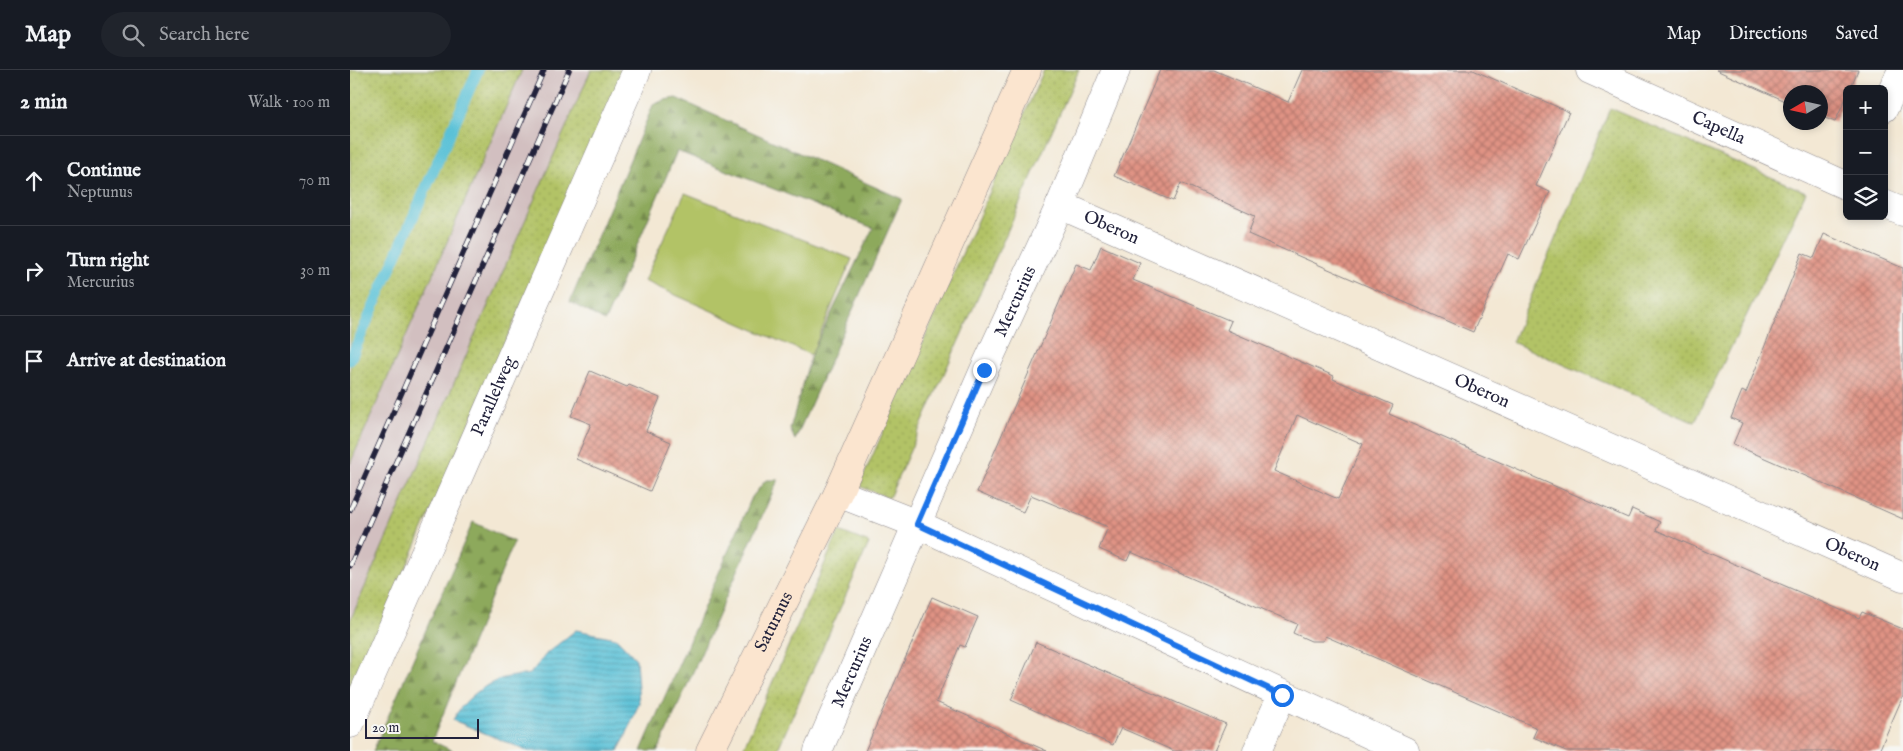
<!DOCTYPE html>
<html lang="en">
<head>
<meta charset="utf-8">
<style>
  :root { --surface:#171b24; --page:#20242c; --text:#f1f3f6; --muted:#9ea1a6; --line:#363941 }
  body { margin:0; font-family:"IM FELL English",serif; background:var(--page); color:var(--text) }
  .controls { position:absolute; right:15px; top:15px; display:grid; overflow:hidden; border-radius:8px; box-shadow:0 2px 8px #0003 }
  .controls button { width:45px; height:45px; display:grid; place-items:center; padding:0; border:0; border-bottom:1px solid var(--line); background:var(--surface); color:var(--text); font:25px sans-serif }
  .compass { position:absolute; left:1433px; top:15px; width:45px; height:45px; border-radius:50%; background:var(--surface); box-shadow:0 2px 8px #0003; rotate:261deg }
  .scale { position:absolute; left:15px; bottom:12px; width:114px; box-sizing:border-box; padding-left:5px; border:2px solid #22223b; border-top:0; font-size:14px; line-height:18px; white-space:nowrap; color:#22223b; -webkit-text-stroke:4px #f6f6f2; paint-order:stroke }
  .stop { position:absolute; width:15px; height:15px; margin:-11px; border:4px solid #1a73e8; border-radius:50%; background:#fff }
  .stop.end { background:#1a73e8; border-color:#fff; box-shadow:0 1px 5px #0008 }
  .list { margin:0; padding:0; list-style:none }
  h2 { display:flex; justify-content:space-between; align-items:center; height:65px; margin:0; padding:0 20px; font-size:21px }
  h2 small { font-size:16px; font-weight:400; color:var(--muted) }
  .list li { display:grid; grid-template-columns:32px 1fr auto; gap:15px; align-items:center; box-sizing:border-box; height:90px; padding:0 20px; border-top:1px solid var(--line) }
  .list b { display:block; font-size:19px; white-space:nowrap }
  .list p { margin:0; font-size:16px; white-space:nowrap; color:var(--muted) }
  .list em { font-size:16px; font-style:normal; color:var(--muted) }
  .icon { flex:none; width:28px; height:28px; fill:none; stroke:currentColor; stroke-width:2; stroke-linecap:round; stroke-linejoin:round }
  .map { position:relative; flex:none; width:1553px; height:681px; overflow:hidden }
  header { display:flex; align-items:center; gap:30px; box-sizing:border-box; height:70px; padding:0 25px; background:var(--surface); border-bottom:1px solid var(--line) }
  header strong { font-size:24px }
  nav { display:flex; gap:28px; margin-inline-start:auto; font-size:18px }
  .search { width:350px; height:45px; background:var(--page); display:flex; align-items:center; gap:12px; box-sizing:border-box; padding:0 18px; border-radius:28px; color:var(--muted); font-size:19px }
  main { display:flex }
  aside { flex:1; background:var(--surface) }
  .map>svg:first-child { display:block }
  .railway { fill:#d2bfc0 }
  .grass { fill:url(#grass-dots); stroke:#6a7250 }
  .forest { fill:url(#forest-firs); stroke:#58664b }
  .pitch { fill:#b2c366; stroke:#6a7250 }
  .water { fill:url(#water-rules); stroke:#3e7289 }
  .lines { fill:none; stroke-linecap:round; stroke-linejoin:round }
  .stream { stroke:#5ac1d7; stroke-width:11 }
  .building { fill:url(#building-cross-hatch); fill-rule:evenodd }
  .street-casing { stroke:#8a8588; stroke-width:29 }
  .secondary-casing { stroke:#8a8588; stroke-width:29 }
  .street { stroke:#fff; stroke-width:28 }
  .secondary { stroke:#fbe5cf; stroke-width:28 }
  .rail-casing { stroke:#22223b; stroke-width:5.5 }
  .rail { stroke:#f6f6f2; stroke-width:4; stroke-dasharray:11; stroke-linecap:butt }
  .route { stroke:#1a73e8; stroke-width:6 }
  .labels { text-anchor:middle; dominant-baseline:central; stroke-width:4; stroke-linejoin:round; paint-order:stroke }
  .street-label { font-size:18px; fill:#22223b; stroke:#f6f6f2 }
</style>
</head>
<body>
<header>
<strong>Map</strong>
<div class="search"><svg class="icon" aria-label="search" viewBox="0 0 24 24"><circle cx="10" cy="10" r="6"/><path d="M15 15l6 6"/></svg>Search here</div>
<nav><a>Map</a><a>Directions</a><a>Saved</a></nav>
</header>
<main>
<aside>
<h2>2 min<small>Walk · 100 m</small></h2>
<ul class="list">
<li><svg class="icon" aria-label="ahead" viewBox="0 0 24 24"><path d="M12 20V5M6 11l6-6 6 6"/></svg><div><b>Continue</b><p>Neptunus</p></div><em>70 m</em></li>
<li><svg class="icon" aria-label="right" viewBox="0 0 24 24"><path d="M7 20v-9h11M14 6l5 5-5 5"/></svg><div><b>Turn right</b><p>Mercurius</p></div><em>30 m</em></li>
<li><svg class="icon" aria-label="arrive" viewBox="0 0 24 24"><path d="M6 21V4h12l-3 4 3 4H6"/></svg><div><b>Arrive at destination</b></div></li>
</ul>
</aside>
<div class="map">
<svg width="1553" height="681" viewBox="0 0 1553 681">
  <defs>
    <pattern id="grass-dots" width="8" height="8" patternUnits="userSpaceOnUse" patternTransform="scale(1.25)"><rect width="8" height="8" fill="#b2c366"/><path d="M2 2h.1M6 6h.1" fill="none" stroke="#99a759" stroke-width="1.8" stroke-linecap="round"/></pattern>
    <pattern id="forest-firs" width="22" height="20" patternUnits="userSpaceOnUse" patternTransform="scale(1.25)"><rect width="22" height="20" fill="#8da95b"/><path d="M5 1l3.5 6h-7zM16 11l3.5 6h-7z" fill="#73894c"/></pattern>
    <pattern id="water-rules" width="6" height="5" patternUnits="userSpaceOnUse" patternTransform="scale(1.25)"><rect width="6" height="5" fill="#5ac1d7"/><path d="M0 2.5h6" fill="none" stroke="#4a9cb0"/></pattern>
    <pattern id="building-cross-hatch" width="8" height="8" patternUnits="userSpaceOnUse" patternTransform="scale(1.25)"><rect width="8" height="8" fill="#e09384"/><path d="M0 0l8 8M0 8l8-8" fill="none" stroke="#b5786d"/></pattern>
  </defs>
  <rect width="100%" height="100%" fill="#f6f6f2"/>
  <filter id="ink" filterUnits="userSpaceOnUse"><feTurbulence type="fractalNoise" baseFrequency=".02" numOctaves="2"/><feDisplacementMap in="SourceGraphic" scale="10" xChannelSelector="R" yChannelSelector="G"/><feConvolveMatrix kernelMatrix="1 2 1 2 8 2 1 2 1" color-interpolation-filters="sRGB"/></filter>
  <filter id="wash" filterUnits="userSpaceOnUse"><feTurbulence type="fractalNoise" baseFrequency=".0096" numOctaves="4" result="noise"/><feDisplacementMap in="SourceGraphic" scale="20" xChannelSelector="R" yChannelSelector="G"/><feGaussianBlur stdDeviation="1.12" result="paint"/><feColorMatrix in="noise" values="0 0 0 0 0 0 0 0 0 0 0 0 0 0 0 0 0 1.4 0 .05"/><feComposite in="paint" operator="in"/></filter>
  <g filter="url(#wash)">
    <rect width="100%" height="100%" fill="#f3e8d4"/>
    <path class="railway" d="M140,0H262L0,598V316Z"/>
    <path class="grass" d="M0,0H172L0,394Z
      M241,0H275L0,625V551Z
      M694,0H729L539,428L509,416Z
      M1260,38L1456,122L1345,352L1162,272Z
      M489,461L519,473L427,681H392Z"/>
    <path class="forest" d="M326,28L552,129L445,370L440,359L461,285L523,158L327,81L255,251L220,232L303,35L314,30Z
      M416,410H428L308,681H291L402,427Z
      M123,452L164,472L82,671L103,681H23Z"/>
    <path class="pitch" d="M335,123L502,189L461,285L294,211Z"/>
    <path class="water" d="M226,560L266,568L286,589L289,633L275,668L268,681H178L103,650C112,632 129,618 148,610C157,606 170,606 180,604L197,583Z"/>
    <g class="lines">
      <path class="stream" d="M0,290L128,0"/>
    </g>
    <g id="blocks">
      <path class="building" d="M810,0H864L938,32L952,0H1123L1219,42L1186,116L1200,122L1169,189L1158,184L1123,262L898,164L905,146L831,113L823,131L764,106Z
        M1366,0H1508L1500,19H1497V26L1485,52L1470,46V22H1440V33Z
        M1474,164L1553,198V449L1383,374L1392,353L1381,348L1392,321L1396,323L1452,183L1464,188Z
        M751,176L790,193L783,210L881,251L877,260L984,306L983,309L1043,335L1039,344L1278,448L1282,439L1310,452L1306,460L1509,548L1512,542L1553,559V626L1529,681H1216L1183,667L1187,658L975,566L973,571H961L943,563L947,554L834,505L781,482L777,491L749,479L758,457L681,425L673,442L627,422L726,194L741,200ZM947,345L1013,374L988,429L924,401Z
        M240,301L277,317L279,315L310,328L296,361L321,372L300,421L226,389L241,354L221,346Z
        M582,527L628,547L615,577L610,575L586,632L697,681H515Z
        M686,572L876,654L864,681H824L771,658L763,675L661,630Z"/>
    </g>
  </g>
  <g filter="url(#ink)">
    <use href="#blocks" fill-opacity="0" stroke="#8a8588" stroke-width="1"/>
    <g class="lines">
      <g class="street-casing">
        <g id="street">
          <path id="s1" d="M1240,0L1497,116"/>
          <path d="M1534,38L1552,0"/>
          <path d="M1534,134L1553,142"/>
          <path id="s2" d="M710,135L1553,507"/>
          <path d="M488,423L567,454L1055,681"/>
          <path id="s3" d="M0,654L287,0"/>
          <path id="s4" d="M468,681L634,300L710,135L766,0"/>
          <path d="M907,681L932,625"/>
        </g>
      </g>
      <g class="secondary-casing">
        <g id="secondary">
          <path id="s5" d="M360,681L488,423L677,0"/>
        </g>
      </g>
      <use href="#street" class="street"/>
      <use href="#secondary" class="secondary"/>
      <g class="rail-casing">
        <path id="rail" d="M0,440L194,0
          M0,496L219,0"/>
      </g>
      <use href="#rail" class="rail"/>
    </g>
  </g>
  <g class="lines" filter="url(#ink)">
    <path class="route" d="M634,300L567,454L932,625"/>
  </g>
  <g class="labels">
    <g class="street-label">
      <text stroke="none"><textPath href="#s1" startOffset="141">Capella</textPath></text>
      <text stroke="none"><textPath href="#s2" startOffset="56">Oberon</textPath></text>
      <text stroke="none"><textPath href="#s4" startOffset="491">Mercurius</textPath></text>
      <text stroke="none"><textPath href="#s2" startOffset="461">Oberon</textPath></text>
      <text stroke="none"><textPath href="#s3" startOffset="358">Parallelweg</textPath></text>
      <text stroke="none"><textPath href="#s2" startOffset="866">Oberon</textPath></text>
      <text stroke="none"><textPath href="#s5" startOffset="144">Saturnus</textPath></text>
      <text stroke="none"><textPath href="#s4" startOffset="86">Mercurius</textPath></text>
    </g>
  </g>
</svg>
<div class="controls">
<button>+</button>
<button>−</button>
<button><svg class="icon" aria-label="layers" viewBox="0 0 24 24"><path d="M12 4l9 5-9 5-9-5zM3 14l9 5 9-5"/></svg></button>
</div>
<svg class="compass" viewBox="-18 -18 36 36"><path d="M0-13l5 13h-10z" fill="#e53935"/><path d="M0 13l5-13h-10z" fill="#9ea1a6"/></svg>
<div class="scale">20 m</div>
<div class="stop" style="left:932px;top:625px"></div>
<div class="stop end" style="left:634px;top:300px"></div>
</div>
</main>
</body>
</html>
